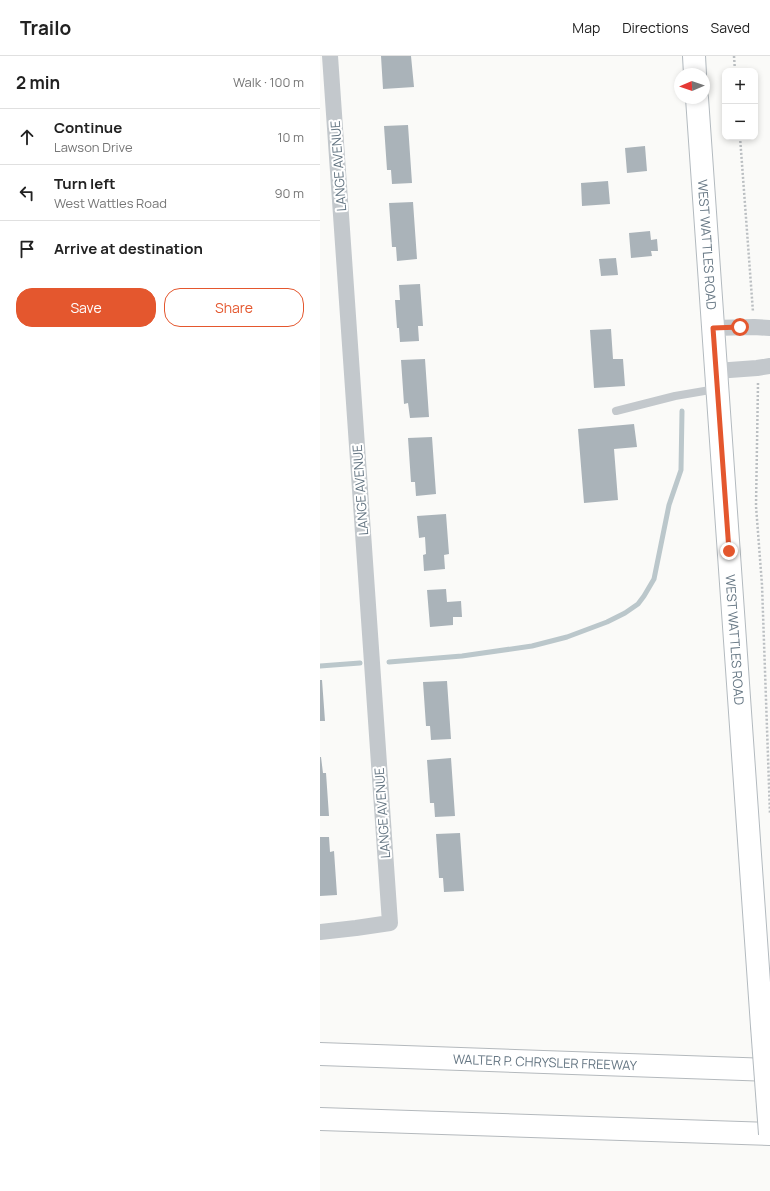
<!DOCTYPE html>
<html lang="en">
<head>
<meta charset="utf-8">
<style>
  :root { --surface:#fff; --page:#f2f2f2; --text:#222; --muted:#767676; --line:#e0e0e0; --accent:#e4572e }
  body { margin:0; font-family:Manrope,sans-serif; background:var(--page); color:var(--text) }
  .controls { position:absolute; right:12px; top:12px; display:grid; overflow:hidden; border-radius:8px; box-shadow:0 2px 6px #0003 }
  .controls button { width:36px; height:36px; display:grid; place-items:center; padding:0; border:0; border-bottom:1px solid var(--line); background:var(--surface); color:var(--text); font:20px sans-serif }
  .compass { position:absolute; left:354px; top:12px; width:36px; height:36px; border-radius:50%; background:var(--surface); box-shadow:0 2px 6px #0003; rotate:268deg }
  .stop { position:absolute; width:12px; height:12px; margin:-9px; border:3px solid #e4572e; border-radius:50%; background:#fff }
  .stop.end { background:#e4572e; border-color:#fff; box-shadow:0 1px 4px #0008 }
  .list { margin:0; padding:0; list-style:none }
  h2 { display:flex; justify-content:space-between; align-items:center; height:52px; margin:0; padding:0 16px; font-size:17px }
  h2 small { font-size:13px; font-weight:400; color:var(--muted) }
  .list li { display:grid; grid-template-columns:26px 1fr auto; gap:12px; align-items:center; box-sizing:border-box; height:56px; padding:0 16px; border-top:1px solid var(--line) }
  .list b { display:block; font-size:15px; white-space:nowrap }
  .list p { margin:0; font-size:13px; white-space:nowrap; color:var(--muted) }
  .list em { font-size:13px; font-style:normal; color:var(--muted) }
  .actions { display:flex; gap:8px; padding:12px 16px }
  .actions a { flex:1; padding:9px 0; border:1px solid var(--accent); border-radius:16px; text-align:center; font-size:14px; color:var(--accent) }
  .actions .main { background:var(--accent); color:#fff }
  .icon { flex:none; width:22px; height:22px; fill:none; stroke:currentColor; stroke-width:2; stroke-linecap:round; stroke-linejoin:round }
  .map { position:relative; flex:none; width:450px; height:1135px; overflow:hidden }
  header { display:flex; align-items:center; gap:24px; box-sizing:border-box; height:56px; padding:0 20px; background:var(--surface); border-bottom:1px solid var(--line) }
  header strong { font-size:19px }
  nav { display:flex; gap:22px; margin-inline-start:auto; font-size:14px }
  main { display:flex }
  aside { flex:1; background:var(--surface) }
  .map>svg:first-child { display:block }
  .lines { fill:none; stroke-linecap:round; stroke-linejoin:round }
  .stream { stroke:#bbc7cb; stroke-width:5 }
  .building { fill:#aab3b9 }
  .secondary-casing { stroke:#b3babf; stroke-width:24 }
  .highway-casing { stroke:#b4b9bd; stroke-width:24 }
  .path { stroke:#bbbfc2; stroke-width:2.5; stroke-dasharray:2 2; stroke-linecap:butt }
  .lane { stroke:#c3c8cc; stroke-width:8 }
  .street { stroke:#c3c8cc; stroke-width:16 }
  .secondary { stroke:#fff; stroke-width:22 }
  .highway { stroke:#fff; stroke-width:22 }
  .secondary-bridge-casing { stroke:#b3babf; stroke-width:24; stroke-linecap:butt }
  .secondary-bridge { stroke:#fff; stroke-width:22 }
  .route { stroke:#e4572e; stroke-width:5 }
  .labels { text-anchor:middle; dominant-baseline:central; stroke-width:4; stroke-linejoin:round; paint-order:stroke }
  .street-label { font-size:13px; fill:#657683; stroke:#fff }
</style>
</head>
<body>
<header>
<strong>Trailo</strong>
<nav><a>Map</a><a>Directions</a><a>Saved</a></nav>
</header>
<main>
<aside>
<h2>2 min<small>Walk · 100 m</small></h2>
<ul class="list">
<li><svg class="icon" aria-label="ahead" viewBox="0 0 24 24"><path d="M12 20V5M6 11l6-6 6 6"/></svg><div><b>Continue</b><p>Lawson Drive</p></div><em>10 m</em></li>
<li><svg class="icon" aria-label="left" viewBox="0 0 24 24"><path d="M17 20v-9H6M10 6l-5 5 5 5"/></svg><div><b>Turn left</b><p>West Wattles Road</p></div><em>90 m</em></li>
<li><svg class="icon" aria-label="arrive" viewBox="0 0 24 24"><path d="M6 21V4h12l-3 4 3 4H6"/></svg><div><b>Arrive at destination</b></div></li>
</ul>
<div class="actions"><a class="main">Save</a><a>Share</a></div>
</aside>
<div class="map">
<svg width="450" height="1135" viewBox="0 0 450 1135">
  <rect width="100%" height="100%" fill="#fafaf8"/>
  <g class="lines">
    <path class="stream" d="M69,606L142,600L212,590L247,581L287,566L305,557L318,548L324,540L334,523L349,449L361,414L362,355
      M0,610L40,607"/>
  </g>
  <path class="building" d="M61,0H91L94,31L63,33Z
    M88,69L92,127L72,128L71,114H67L64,70Z
    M325,90L327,115L307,117L305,92Z
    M288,125L290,148L262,150L261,127Z
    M93,146L97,203L77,205L76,191H72L69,147Z
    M330,175L331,184L337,183L338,195H331L332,200L311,202L309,177Z
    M296,202L298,219L281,220L279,203Z
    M100,228L103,270H98L99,285L80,286L79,272H77L75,244H80L79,229Z
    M291,273L293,303H303L305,330L274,332L270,274Z
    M105,303L109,361L90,362L88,347L84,348L81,304Z
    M314,368L317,391L294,393L298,444L264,447L258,373Z
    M112,381L116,438L96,440L95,426H91L88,382Z
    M126,458L129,498L124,499L125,513L104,515L103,499L106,498L105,481L99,482L97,460Z
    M126,533L127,546L141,545L142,561H133V569L110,571L107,534Z
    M0,624H2L5,665H0Z
    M127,625L131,683L111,684L110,670H106L103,626Z
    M0,701H1L3,717H6L9,760H0Z
    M131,702L135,760L115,761L114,747H110L107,704Z
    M140,777L144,835L124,836L123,822H119L116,778Z
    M0,781H9L10,796L14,795L17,839L0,840Z"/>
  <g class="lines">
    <g class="secondary-casing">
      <g id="secondary">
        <path d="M374,0L375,18"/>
        <path id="s1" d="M377,42L442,970"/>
      </g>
    </g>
    <g class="highway-casing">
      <g id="highway">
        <path id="s2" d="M0,998L450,1014"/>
        <path d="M0,1063L450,1078"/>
      </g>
    </g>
    <path class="path" d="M414,0L415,15
      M420,81L433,256
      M438,327L436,450L442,529L450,758"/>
    <path class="lane" d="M296,355L355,340L396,333"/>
    <path class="street" d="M393,272L434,271L450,272
      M396,315L437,312L450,310
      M0,876L36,872L70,867L10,0"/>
    <use href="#secondary" class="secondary"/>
    <use href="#highway" class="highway"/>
    <g class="secondary-bridge-casing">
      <path id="secondary-bridge" d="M442,970L450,1078"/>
    </g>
    <use href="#secondary-bridge" class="secondary-bridge"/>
  </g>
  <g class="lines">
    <path class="route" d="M409,495L393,272L420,271"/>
  </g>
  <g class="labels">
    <g class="street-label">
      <text transform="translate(18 110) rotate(-94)">LANGE AVENUE</text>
      <text stroke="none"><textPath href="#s1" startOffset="147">WEST WATTLES ROAD</textPath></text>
      <text transform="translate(40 434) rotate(-94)">LANGE AVENUE</text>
      <text stroke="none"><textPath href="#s1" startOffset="543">WEST WATTLES ROAD</textPath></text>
      <text transform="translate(62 757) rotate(-94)">LANGE AVENUE</text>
      <text stroke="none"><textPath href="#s2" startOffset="225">WALTER P. CHRYSLER FREEWAY</textPath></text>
    </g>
  </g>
</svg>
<div class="controls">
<button>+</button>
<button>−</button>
</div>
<svg class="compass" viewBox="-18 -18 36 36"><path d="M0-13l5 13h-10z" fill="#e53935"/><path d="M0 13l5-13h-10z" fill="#767676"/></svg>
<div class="stop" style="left:420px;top:271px"></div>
<div class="stop end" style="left:409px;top:495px"></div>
</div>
</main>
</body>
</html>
